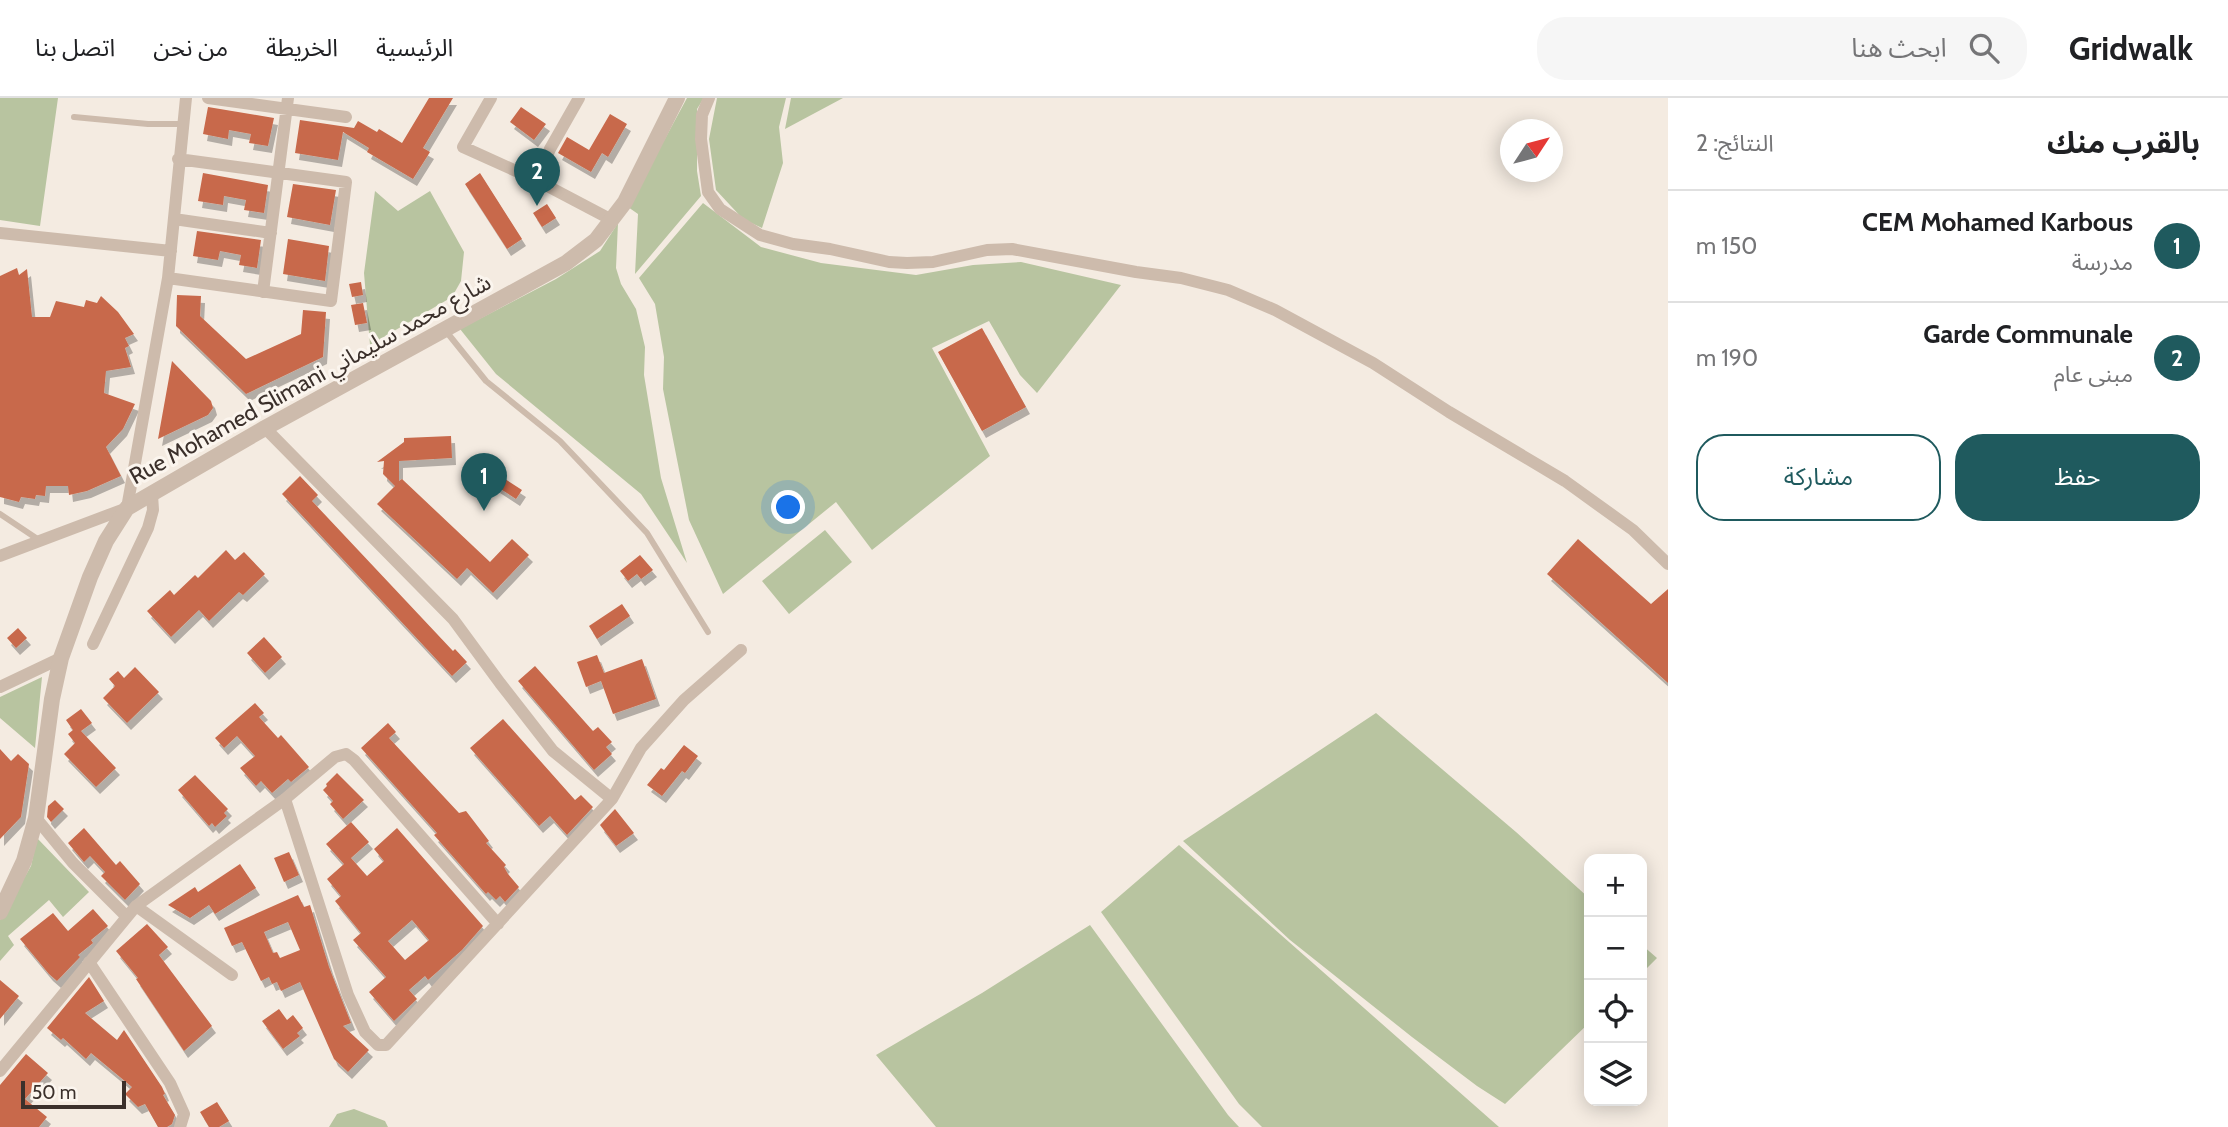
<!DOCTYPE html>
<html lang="ar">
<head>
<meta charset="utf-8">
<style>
  :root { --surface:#fff; --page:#f6f6f6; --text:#202124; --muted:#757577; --line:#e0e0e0; --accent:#1f5a5e }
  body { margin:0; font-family:Cabin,"Noto Sans Arabic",sans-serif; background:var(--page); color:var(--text); direction:rtl }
  .controls { position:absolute; right:21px; bottom:21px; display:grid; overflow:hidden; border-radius:14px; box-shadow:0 4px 18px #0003 }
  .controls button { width:63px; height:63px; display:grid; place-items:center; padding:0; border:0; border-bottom:2px solid var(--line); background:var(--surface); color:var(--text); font:35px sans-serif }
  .compass { position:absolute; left:1500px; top:21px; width:63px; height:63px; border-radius:50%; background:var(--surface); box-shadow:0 4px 18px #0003; rotate:54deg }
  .scale { position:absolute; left:21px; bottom:18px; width:105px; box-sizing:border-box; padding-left:7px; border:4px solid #3b302b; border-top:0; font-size:19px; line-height:24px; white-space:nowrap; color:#3b302b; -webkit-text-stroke:5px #fbf5ee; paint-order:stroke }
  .you { position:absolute; left:789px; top:410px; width:24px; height:24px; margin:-18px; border:5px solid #fff; border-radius:50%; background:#1a73e8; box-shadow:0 0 0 10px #1a73e833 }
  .badge { display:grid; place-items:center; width:46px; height:46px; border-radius:50%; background:var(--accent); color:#fff; font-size:23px; font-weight:700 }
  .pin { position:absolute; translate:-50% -58px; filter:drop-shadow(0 2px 4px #0008) }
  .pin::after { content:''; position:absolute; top:37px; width:24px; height:21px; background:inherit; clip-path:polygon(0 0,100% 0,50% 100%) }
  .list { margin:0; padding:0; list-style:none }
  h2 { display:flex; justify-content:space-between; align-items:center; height:91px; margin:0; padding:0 28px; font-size:30px }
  h2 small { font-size:23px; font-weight:400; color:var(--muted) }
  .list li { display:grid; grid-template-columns:46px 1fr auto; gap:21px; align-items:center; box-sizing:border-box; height:112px; padding:0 28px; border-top:2px solid var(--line) }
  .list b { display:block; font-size:26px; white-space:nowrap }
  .list p { margin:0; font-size:23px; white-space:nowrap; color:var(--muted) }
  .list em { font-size:23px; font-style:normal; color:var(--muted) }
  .actions { display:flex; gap:14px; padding:21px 28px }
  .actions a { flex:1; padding:16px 0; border:2px solid var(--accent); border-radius:28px; text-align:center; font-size:24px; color:var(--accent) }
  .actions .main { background:var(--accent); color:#fff }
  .icon { flex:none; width:38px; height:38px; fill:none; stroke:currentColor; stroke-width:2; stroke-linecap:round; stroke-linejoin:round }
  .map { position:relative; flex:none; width:1668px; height:1029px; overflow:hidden; direction:ltr }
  header { display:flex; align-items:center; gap:42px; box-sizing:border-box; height:98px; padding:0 35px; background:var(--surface); border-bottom:2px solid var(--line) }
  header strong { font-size:33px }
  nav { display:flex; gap:38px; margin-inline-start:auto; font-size:24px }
  .search { width:490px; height:63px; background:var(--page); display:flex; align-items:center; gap:18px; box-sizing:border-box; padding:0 24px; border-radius:28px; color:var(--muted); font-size:26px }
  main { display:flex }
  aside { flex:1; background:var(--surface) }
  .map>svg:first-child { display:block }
  .green { fill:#b8c4a0 }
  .building { fill:#c8694b; fill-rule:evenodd; filter:url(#shadow) }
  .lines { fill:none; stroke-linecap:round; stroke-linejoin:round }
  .service { stroke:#cdbbac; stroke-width:6 }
  .minor { stroke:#cdbbac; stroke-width:12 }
  .tertiary { stroke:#cdbbac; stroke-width:16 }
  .labels { text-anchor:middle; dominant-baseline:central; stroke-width:6; stroke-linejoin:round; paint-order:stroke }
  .street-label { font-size:23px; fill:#3b302b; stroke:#fbf5ee }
</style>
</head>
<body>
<header>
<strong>Gridwalk</strong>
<div class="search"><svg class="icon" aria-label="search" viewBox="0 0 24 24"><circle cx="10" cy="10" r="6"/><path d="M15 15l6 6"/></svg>ابحث هنا</div>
<nav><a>الرئيسية</a><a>الخريطة</a><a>من نحن</a><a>اتصل بنا</a></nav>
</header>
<main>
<aside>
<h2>بالقرب منك<small>النتائج: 2</small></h2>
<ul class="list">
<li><span class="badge">1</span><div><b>CEM Mohamed Karbous</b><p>مدرسة</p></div><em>150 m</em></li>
<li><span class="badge">2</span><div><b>Garde Communale</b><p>مبنى عام</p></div><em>190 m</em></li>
</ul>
<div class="actions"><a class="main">حفظ</a><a>مشاركة</a></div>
</aside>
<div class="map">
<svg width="1668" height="1029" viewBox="0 0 1668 1029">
  <defs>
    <filter id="shadow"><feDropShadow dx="4" dy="7" stdDeviation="0" flood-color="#0004"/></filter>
  </defs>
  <rect width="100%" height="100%" fill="#f4ebe1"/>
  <path class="green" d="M0,0H58L40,128L0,122Z
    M687,0H704L697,11V73L701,98L635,176L638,116L628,109Z
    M717,0H786L779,29L783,65L762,130L743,121L716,92L709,41Z
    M791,0H843L785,31Z
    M375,93L398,113L430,93L464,154L461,183L452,199L370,247L364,175Z
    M703,105L761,149L821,165L916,177L973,167L1021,164L1121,187L1037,295L1020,277L989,223L932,250L990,358L872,452L836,404L723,496L689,422L663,291L664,259L655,206L639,180Z
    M618,125L616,170L621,186L636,211L645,249L644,277L661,380L687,465L641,396L496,276L460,231L556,181L600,153Z
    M825,432L852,464L789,516L762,483Z
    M42,579L35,650L0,620V599Z
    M1376,615L1516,734L1589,800V925L1505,1006L1477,988L1412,939L1290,842L1183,743Z
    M37,740L89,794L63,819L49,802L8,838L14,847L0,863V822L31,768Z
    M1179,747L1499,1029H1262L1239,1006L1101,814Z
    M1090,827L1228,1017L1239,1029H936L876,957L982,895Z
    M1642,847L1657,860L1642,875Z
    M354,1011L385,1023L388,1029H329L337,1016Z"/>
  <path class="building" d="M429,0H453L423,50L430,54L413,81L367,54L369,50L343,34L338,62L295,55L300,22L354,30L358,23L377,34L379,31L402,45Z
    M208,9L274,20L268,48L249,45L251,36L229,32L228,41L203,36Z
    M521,9L546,26L534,42L510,24Z
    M610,16L627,26L608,59L602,55L591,74L558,55L567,39L589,52Z
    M203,75L268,87L264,115L244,112L246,102L224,98L223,107L198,103Z
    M480,75L522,141L507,151L465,86Z
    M293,86L336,92L330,127L287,119Z
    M547,106L556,120L542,129L533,115Z
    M197,133L261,142L257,170L239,167L241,157L220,153L218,162L193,158Z
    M288,141L329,148L325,183L283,176Z
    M17,170L19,177L27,171L32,219H50L56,203L84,209L86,202L97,205L101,198L118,214L134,236L125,240L129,248L125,250L131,269L106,273L104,295L135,306L123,331L106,349L121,378L87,393L69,397L68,388H46L45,398L36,397L35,401L21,399L19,404L0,399V178Z
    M361,184L363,197L352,199L349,186Z
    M177,197L201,198L200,218L246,261L301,236L303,212L326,214L323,259L246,296L176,228Z
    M363,205L367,225L355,227L351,207Z
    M982,230L1026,309L982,333L938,254Z
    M172,263L211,303L213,310L208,317L158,341Z
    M451,338L452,360L399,363V383L402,381L490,464L512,441L529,457L493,495L467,470L457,481L377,406L395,388L383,376L384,363L377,364L404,344V340Z
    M300,378L318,397L312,403L453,553L455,551L467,564L452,578L282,396Z
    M502,379L522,392L516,401L496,388Z
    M1578,441L1651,506L1668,491V585L1547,476Z
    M226,452L235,462L244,454L265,476L243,497L239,494L209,523L199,512L171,539L147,513L170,492L174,497L195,477L198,480Z
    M640,457L653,472L641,481L637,476L628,483L620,473Z
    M622,506L630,518L597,541L589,528Z
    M18,530L27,540L16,550L7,540Z
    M264,539L282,559L265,575L247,555Z
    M597,557L604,575L642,561L656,601L613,616L601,583L586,589L577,564Z
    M535,568L593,633L598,629L612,644L606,649L612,656L594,672L518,583Z
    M135,569L159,594L127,625L103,600L115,588L109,581L118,573L124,580Z
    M255,605L264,615L259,619L278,640L281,637L309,669L291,684L288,681L272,695L261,683L256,688L240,670L255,658L237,638L224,650L215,640Z
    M81,611L92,625L81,633L116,670L96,689L64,656L75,645L68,636L73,632L66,622Z
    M503,621L575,702L581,697L593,709L567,737L550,718L539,728L470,650Z
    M388,625L396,634L389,640L459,715L466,713L489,743L486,745L506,767L504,769L508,776L519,789L505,804L500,798L496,802L488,794L486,796L434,737L437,735L361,650Z
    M684,647L698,658L685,675L682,673L662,698L647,687L661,670L664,672Z
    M0,651L11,663L18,656L29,666L21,719L0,741Z
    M337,675L364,702L343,721L330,706L333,703L323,692L327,688L326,686Z
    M195,677L228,711L224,715L227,718L215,729L212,725L209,728L178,692Z
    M55,702L64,711L51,724L47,719L48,708Z
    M615,711L634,735L616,748L600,727Z
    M351,724L369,744L351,760L367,778L384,763L374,751L397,730L483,828L462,852L428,882L425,878L409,892L417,901L394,923L369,894L386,879L353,842L361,835L335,803L341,798L327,781L344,766L326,746ZM412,822L429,842L405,862L388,843Z
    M84,730L116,767L120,763L140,786L125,802L101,778L105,774L90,758L84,764L68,745Z
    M289,754L299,777L284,784L274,760Z
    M240,766L256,790L215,816L209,807L190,820L168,807L195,789L198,794Z
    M298,797L304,809L310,807L329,869L351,925L343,928L369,952L348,974L334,961L300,884L281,893L277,884L272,886L269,879L261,883L242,844L232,848L224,830ZM288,824L300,852L280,860L277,854L273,855L264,834Z
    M93,811L108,828L91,842L93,845L78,857L80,859L57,883L49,876L20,841L53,815L68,833Z
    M147,826L168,849L159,857L212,928L184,953L136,881L138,880L116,853Z
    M89,879L104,903L85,915L117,942L124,932L162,989L165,996L163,997L175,1017L172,1026L167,1029H158L145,1006L138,1009L125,996L132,989L91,955L86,961L63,940L61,942L47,930Z
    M0,882L19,898L0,921Z
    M279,911L287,922L293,917L303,930L297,935L300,938L283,951L262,923Z
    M26,956L48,975L25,1001L47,1019L39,1029H0V987Z
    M217,1004L229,1023L219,1029H209L200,1014Z"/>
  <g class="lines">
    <path class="service" d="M74,19L148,26H183
      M445,232L486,283L560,343L647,435L708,534
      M0,416L39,442"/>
    <path class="minor" d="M208,0L346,19
      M491,0L463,49L536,82L612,122
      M709,0L702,17L701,41L708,94L720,111L760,137L793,146L830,151L889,164L907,165L933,164L987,152L1012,151L1136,174L1181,180L1228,192L1275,212L1373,265L1449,314L1565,383L1633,432L1668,466
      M536,82L550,51L579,0
      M174,121L271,135
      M0,135L171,153
      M168,180L331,203L346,84L178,61
      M263,194L288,0
      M265,330L453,521L500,585L553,653L612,701
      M0,458L127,410L168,180L186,0
      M93,546L148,430L153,412L152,397
      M0,589L61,560
      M285,701L348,897L365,934L378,947H386L612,701L641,650L684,602L741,552
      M36,720L73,765L127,819
      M136,808L232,877
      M89,864L170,985L184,1016L180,1029
      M0,973L136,808L285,701L335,659L346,656L354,662L498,826"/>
    <path class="tertiary" d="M0,814L24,763L36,720L52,601L61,560L90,479L106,443L127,410L265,330L566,165L596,142L625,104L677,0"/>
  </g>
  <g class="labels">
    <g class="street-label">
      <text transform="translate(310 281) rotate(-29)">Rue Mohamed Slimani شارع محمد سليماني</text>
    </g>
  </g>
</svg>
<div class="controls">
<button>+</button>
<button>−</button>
<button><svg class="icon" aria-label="locate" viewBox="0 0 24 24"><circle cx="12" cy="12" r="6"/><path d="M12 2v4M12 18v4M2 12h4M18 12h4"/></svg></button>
<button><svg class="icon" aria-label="layers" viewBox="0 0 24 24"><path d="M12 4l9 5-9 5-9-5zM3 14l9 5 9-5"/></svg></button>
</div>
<svg class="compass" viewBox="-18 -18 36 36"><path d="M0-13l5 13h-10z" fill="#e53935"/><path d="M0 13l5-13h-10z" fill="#757577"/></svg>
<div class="scale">50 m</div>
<div class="you"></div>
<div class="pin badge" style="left:484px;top:413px">1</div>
<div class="pin badge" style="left:537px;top:108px">2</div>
</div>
</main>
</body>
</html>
